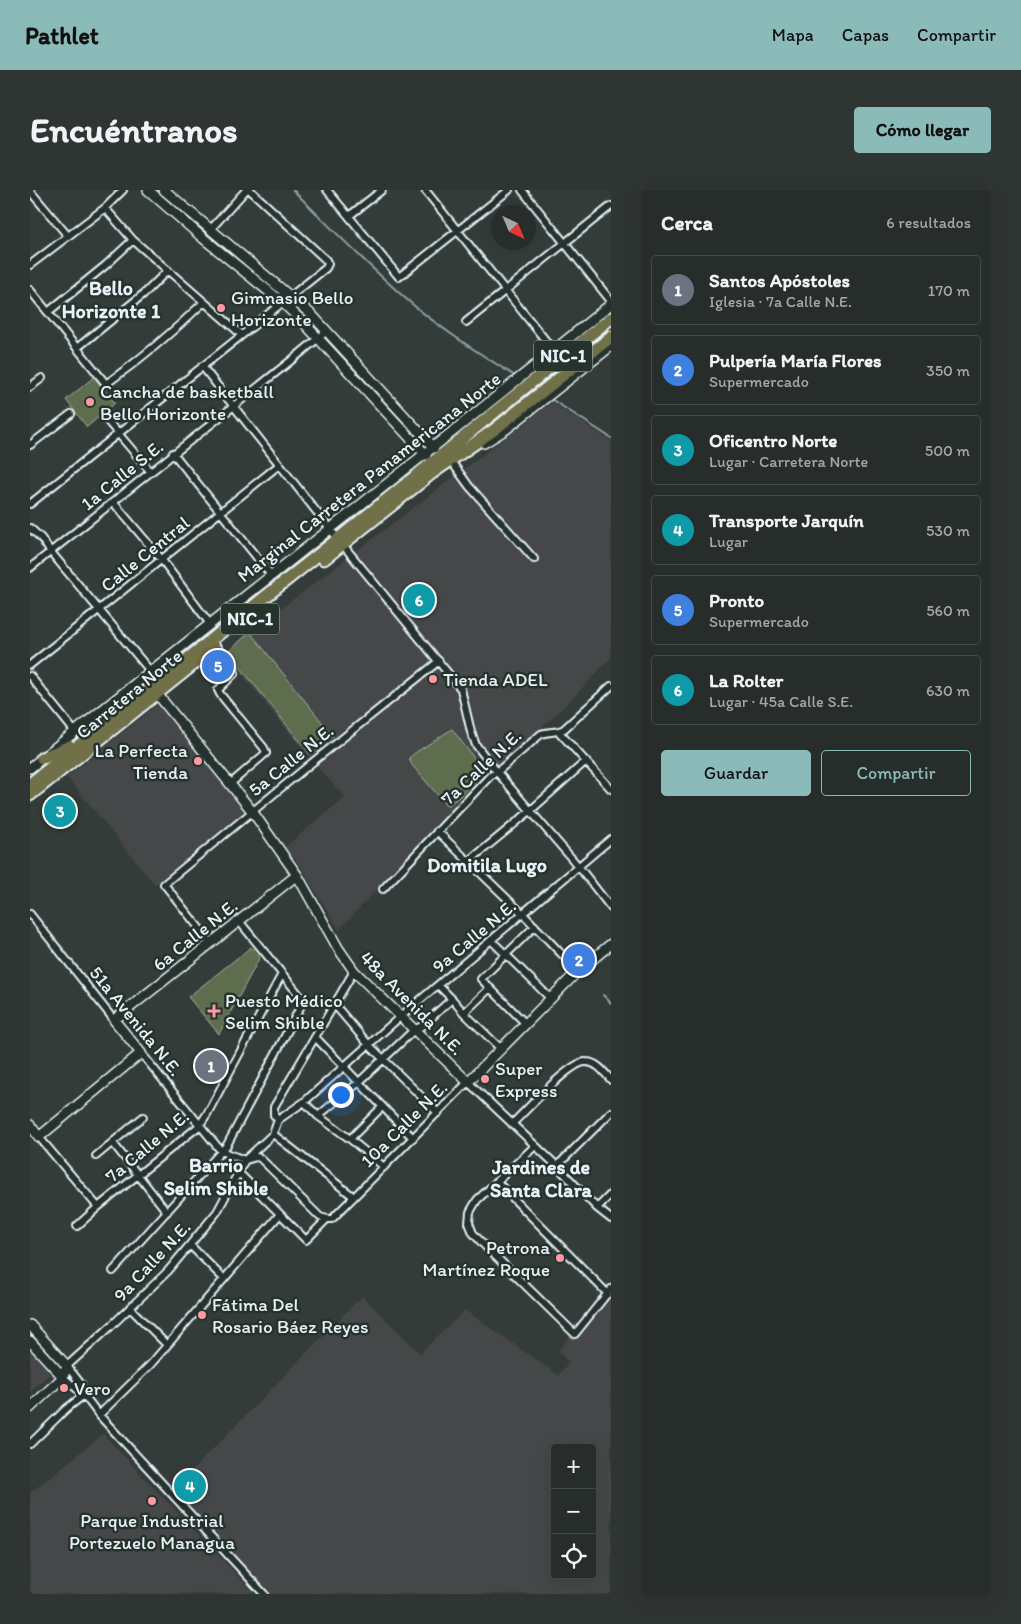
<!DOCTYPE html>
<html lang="es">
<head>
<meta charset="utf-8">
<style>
  :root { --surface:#272d2b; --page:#2f3533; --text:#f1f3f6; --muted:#a4a8a9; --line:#434947; --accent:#8bbbb9 }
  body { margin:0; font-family:Itim,sans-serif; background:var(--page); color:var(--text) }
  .controls { position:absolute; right:15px; bottom:15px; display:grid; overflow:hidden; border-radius:5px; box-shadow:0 5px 20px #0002 }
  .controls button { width:45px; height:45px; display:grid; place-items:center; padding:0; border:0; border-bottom:1px solid var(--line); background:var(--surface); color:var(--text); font:25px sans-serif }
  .compass { position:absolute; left:461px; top:15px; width:45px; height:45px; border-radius:50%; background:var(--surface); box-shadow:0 5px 20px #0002; rotate:136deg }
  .you { position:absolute; left:310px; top:904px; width:18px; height:18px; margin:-12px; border:4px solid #fff; border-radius:50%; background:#1a73e8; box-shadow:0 0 0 8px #1a73e833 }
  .badge { display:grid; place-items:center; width:32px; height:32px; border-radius:50%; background:var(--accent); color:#fff; font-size:16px; font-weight:700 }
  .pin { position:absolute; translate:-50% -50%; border:2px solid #fff; box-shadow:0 1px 5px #0006 }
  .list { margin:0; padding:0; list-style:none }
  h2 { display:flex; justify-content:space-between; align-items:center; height:65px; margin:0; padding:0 20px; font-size:21px }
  h2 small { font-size:16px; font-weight:400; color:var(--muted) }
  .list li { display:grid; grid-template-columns:32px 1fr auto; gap:15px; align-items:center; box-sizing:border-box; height:70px; margin:0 10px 10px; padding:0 10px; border:1px solid var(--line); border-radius:5px }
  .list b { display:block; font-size:19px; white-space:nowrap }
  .list p { margin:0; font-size:16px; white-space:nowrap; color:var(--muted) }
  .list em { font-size:16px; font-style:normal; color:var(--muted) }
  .actions { display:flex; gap:10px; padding:15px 20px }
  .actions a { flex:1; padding:11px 0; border:1px solid var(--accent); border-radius:5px; text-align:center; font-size:18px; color:var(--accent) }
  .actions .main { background:var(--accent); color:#111 }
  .icon { flex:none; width:28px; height:28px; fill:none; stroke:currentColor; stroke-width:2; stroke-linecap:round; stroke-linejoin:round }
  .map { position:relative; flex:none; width:581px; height:1404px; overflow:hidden; border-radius:5px }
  header { display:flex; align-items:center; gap:30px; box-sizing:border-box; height:70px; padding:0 25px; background:var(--accent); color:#111 }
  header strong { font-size:24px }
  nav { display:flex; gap:28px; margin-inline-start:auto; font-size:18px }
  .intro { display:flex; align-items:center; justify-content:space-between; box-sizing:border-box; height:120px; padding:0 30px }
  h1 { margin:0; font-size:35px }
  .button { padding:12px 22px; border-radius:5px; background:var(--accent); color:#111; font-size:18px; font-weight:700 }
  main { display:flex; gap:30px; padding:0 30px }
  aside { flex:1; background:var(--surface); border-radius:5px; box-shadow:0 5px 20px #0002 }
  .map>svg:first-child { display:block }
  .built { fill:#444748; fill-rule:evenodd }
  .green { fill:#5e6d4f; stroke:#a3afa4 }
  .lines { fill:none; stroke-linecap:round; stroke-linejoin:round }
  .stream { stroke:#8aa1a8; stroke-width:2 }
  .street-casing { stroke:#e8f1f8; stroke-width:10 }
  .secondary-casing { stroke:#e8f1f8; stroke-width:12 }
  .highway-casing { stroke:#e8f1f8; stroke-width:15 }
  .street { stroke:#26332d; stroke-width:6 }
  .secondary { stroke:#26332d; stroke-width:9 }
  .highway { stroke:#70704a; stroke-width:11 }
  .poi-dot { fill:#ff9aa2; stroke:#26332d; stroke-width:2 }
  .labels { text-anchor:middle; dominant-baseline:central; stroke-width:5; stroke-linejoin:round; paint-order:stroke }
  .shield { fill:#26332d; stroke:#aeb8bb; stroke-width:1 }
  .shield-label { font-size:18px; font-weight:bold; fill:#e8f1f8 }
  .poi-label { font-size:19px; fill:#e8f1f8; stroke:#26332d; text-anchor:start }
  .street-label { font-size:19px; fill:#e8f1f8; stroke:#26332d }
  .neighbourhood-label { font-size:20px; font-weight:bold; fill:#e8f1f8; stroke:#26332d }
</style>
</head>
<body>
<header>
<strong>Pathlet</strong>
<nav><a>Mapa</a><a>Capas</a><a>Compartir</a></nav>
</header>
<div class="intro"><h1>Encuéntranos</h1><a class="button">Cómo llegar</a></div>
<main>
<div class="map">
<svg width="581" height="1404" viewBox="0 0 581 1404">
  <rect width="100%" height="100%" fill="#343c39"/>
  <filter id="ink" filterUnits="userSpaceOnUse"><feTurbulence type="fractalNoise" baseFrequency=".02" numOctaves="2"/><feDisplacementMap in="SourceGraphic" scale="10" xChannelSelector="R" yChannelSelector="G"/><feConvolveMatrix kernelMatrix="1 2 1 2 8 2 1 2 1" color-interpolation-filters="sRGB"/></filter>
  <g filter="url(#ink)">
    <path class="built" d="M522,212L581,251V468L535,516L411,630L309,740L267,671L255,657L315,607L285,575L194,462Z
      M128,514L191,592L216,620L125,695L37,587Z
      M581,1096V1404H239L141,1302L332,1106L390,1163L435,1120L528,1185L539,1173L528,1161ZM525,1258H562V1385H525Z
      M0,1158L22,1182L0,1202Z
      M73,1244L108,1281L225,1404H0V1303Z"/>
    <path class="green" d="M64,187L85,213L57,237L36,210Z
      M220,442L303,546L280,564L198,462Z
      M422,539L453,580C444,593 431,607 417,616L382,575L379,568L385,563Z
      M221,757L230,767L189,844L158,807Z"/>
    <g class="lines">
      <path class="stream" d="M263,0C302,39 340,78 382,114C414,141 449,163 485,186
        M521,209L581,248
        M573,805L581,813"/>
      <g class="street-casing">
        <path id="street" d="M297,0L369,87L479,0
          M395,0L524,161
          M492,0L581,111
          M0,1L38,46
          M75,18L103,50L212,145
          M319,26L352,0
          M180,40L216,0
          M0,75L75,18L93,0
          M0,100L76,194C111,169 143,142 174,112
          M18,122L76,75L103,50
          M436,132L581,16
          M47,158L116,102L138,80
          M172,176L308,349
          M0,197L12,188
          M75,228L120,281
          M0,255L41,224
          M143,263L241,385
          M421,271L439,296L504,369
          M83,312L132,370L180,434
          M0,314L296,78L298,74L296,70L220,0
          M0,338L11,348L20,361L121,482
          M313,355L431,499L441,542L446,555L467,582L549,677L581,718
          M0,378L268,165L297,141
          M186,456L204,479L205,483L188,500L190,504L234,558L236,563L200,594
          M0,475L249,275
          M0,486L45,542
          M529,542L581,599
          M407,641L493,724L548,781
          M438,672L500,621L556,571
          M353,699L460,586L467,582L511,544C519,541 527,543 534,539L581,496
          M0,724L84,830
          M461,750L521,809
          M181,753L134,694L284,571L409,471
          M408,795L422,809
          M460,798L496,834
          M304,814L339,855L408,923
          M434,823L471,859
          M285,847L383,948
          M111,863L191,961L215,970
          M274,912L288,926L320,949L354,977
          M288,926L328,893L385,839L392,836L422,809L434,823L460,798L451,789L505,736
          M248,930L244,925V917L324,781
          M482,934C495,922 540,871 556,872C567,872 574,882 581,890
          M243,944L324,1007
          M9,947L68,1017
          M320,949L352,917
          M83,953L137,1022
          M505,956L447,1010L440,1022L439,1033L443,1043L452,1053L545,1144L581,1099
          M66,966L113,927
          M216,970L226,967L230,968L290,1027L297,1029
          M527,976L581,922
          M208,982L276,1050L297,1029
          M467,992L578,1104
          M567,1018L581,1004
          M297,1029H302L438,892L527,976L567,1018L581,1029
          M47,1036L68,1017L169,936L177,924L252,784
          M160,1055L194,1089
          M83,1081L197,955L272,814L271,807L209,731
          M100,1118L137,1155
          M33,1187L54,1205L69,1225L234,1404
          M54,1205L51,1194L37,1176L80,1137L138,1081L187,1022L215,970L243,944L248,930L274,912L371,826L581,649
          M69,1225L121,1174L250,1024
          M0,1254L36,1219L54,1205"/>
      </g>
      <g class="secondary-casing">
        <path id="secondary" d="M118,0L173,48L253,113L274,133L396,265
          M134,0L282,125L404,258
          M454,253L475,240L581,156
          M124,500L222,621L267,685L308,758L324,781L438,892L548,781L581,754
          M0,578C193,422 389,271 581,114
          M0,935L9,947L111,863L84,830L267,685
          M0,1135L37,1176L33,1187L0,1218
          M0,1151L33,1187"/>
      </g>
      <g class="highway-casing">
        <path id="highway" d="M294,369L402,283L464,240L581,147
          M12,568L40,556
          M0,594L308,349L581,128
          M0,605L184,458"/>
      </g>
      <use href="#street" class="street"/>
      <use href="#secondary" class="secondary"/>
      <use href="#highway" class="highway"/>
    </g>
  </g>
  <g class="poi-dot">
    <circle cx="191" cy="118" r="5"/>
    <circle cx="60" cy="212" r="5"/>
    <circle cx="403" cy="489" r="5"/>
    <circle cx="168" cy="571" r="5"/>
    <path d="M181.5 813.5h5v5h5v5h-5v5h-5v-5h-5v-5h5z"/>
    <circle cx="455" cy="889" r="5"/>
    <circle cx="530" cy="1068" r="5"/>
    <circle cx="172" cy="1125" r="5"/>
    <circle cx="34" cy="1198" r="5"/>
    <circle cx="122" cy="1311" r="5"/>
  </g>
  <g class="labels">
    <g class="shield">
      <rect x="504" y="150.5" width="58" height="31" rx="4"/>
      <rect x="191" y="413.5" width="58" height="31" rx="4"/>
    </g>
    <g class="shield-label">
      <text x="533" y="166">NIC-1</text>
      <text x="220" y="429">NIC-1</text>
    </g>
    <g class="poi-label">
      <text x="201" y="107">Gimnasio Bello<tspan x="201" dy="22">Horizonte</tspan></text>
      <text x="70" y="201">Cancha de basketball<tspan x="70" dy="22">Bello Horizonte</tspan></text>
      <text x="413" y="489">Tienda ADEL</text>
      <text x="158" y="560" text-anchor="end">La Perfecta<tspan x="158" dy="22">Tienda</tspan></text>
      <text x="195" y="810">Puesto Médico<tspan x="195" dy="22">Selim Shible</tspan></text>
      <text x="465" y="878">Super<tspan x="465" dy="22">Express</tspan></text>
      <text x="520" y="1057" text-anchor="end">Petrona<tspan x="520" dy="22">Martínez Roque</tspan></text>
      <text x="182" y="1114">Fátima Del<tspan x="182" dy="22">Rosario Báez Reyes</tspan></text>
      <text x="44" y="1198">Vero</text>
      <text x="122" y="1330" text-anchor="middle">Parque Industrial<tspan x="122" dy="22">Portezuelo Managua</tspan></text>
    </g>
    <g class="street-label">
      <text transform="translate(92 285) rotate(-39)">1a Calle S.E.</text>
      <text transform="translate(339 287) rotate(-38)">Marginal Carretera Panamericana Norte</text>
      <text transform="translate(115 364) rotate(-39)">Calle Central</text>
      <text transform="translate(99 504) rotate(-39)">Carretera Norte</text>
      <text transform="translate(261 570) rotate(-39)">5a Calle N.E.</text>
      <text transform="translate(451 577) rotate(-43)">7a Calle N.E.</text>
      <text transform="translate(165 745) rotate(-39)">6a Calle N.E.</text>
      <text transform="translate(444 746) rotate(-40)">9a Calle N.E.</text>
      <text transform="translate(382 813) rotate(45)">48a Avenida N.E.</text>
      <text transform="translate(106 831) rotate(51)">51a Avenida N.E.</text>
      <text transform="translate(374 934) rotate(-45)">10a Calle N.E.</text>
      <text transform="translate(117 956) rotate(-40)">7a Calle N.E.</text>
      <text transform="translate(122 1071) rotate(-47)">9a Calle N.E.</text>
    </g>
    <g class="neighbourhood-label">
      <text x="81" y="98">Bello<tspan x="81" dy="23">Horizonte 1</tspan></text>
      <text x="457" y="675">Domitila Lugo</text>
      <text x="186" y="975">Barrio<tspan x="186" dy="23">Selim Shible</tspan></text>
      <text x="511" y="977">Jardines de<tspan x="511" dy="23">Santa Clara</tspan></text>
    </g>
  </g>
</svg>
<div class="controls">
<button>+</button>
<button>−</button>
<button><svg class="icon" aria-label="locate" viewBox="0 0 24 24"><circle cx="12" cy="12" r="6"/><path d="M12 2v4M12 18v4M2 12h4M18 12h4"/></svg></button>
</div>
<svg class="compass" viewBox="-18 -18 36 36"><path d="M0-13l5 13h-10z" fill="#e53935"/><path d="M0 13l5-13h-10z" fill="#a4a8a9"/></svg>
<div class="you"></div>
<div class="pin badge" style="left:181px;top:876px;background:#6b7280">1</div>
<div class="pin badge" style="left:549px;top:770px;background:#3f7fe0">2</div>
<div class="pin badge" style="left:30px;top:621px;background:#0f9aa8">3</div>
<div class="pin badge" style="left:160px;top:1296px;background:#0f9aa8">4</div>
<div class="pin badge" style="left:188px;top:476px;background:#3f7fe0">5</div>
<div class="pin badge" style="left:389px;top:410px;background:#0f9aa8">6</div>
</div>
<aside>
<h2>Cerca<small>6 resultados</small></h2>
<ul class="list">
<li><span class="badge" style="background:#6b7280">1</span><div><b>Santos Apóstoles</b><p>Iglesia · 7a Calle N.E.</p></div><em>170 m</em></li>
<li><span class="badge" style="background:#3f7fe0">2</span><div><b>Pulpería María Flores</b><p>Supermercado</p></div><em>350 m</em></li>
<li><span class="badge" style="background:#0f9aa8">3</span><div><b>Oficentro Norte</b><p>Lugar · Carretera Norte</p></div><em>500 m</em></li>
<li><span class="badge" style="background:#0f9aa8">4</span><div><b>Transporte Jarquín</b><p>Lugar</p></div><em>530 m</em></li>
<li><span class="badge" style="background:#3f7fe0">5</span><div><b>Pronto</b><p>Supermercado</p></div><em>560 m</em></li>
<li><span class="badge" style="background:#0f9aa8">6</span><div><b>La Rolter</b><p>Lugar · 45a Calle S.E.</p></div><em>630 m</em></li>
</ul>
<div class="actions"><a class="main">Guardar</a><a>Compartir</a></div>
</aside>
</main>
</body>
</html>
